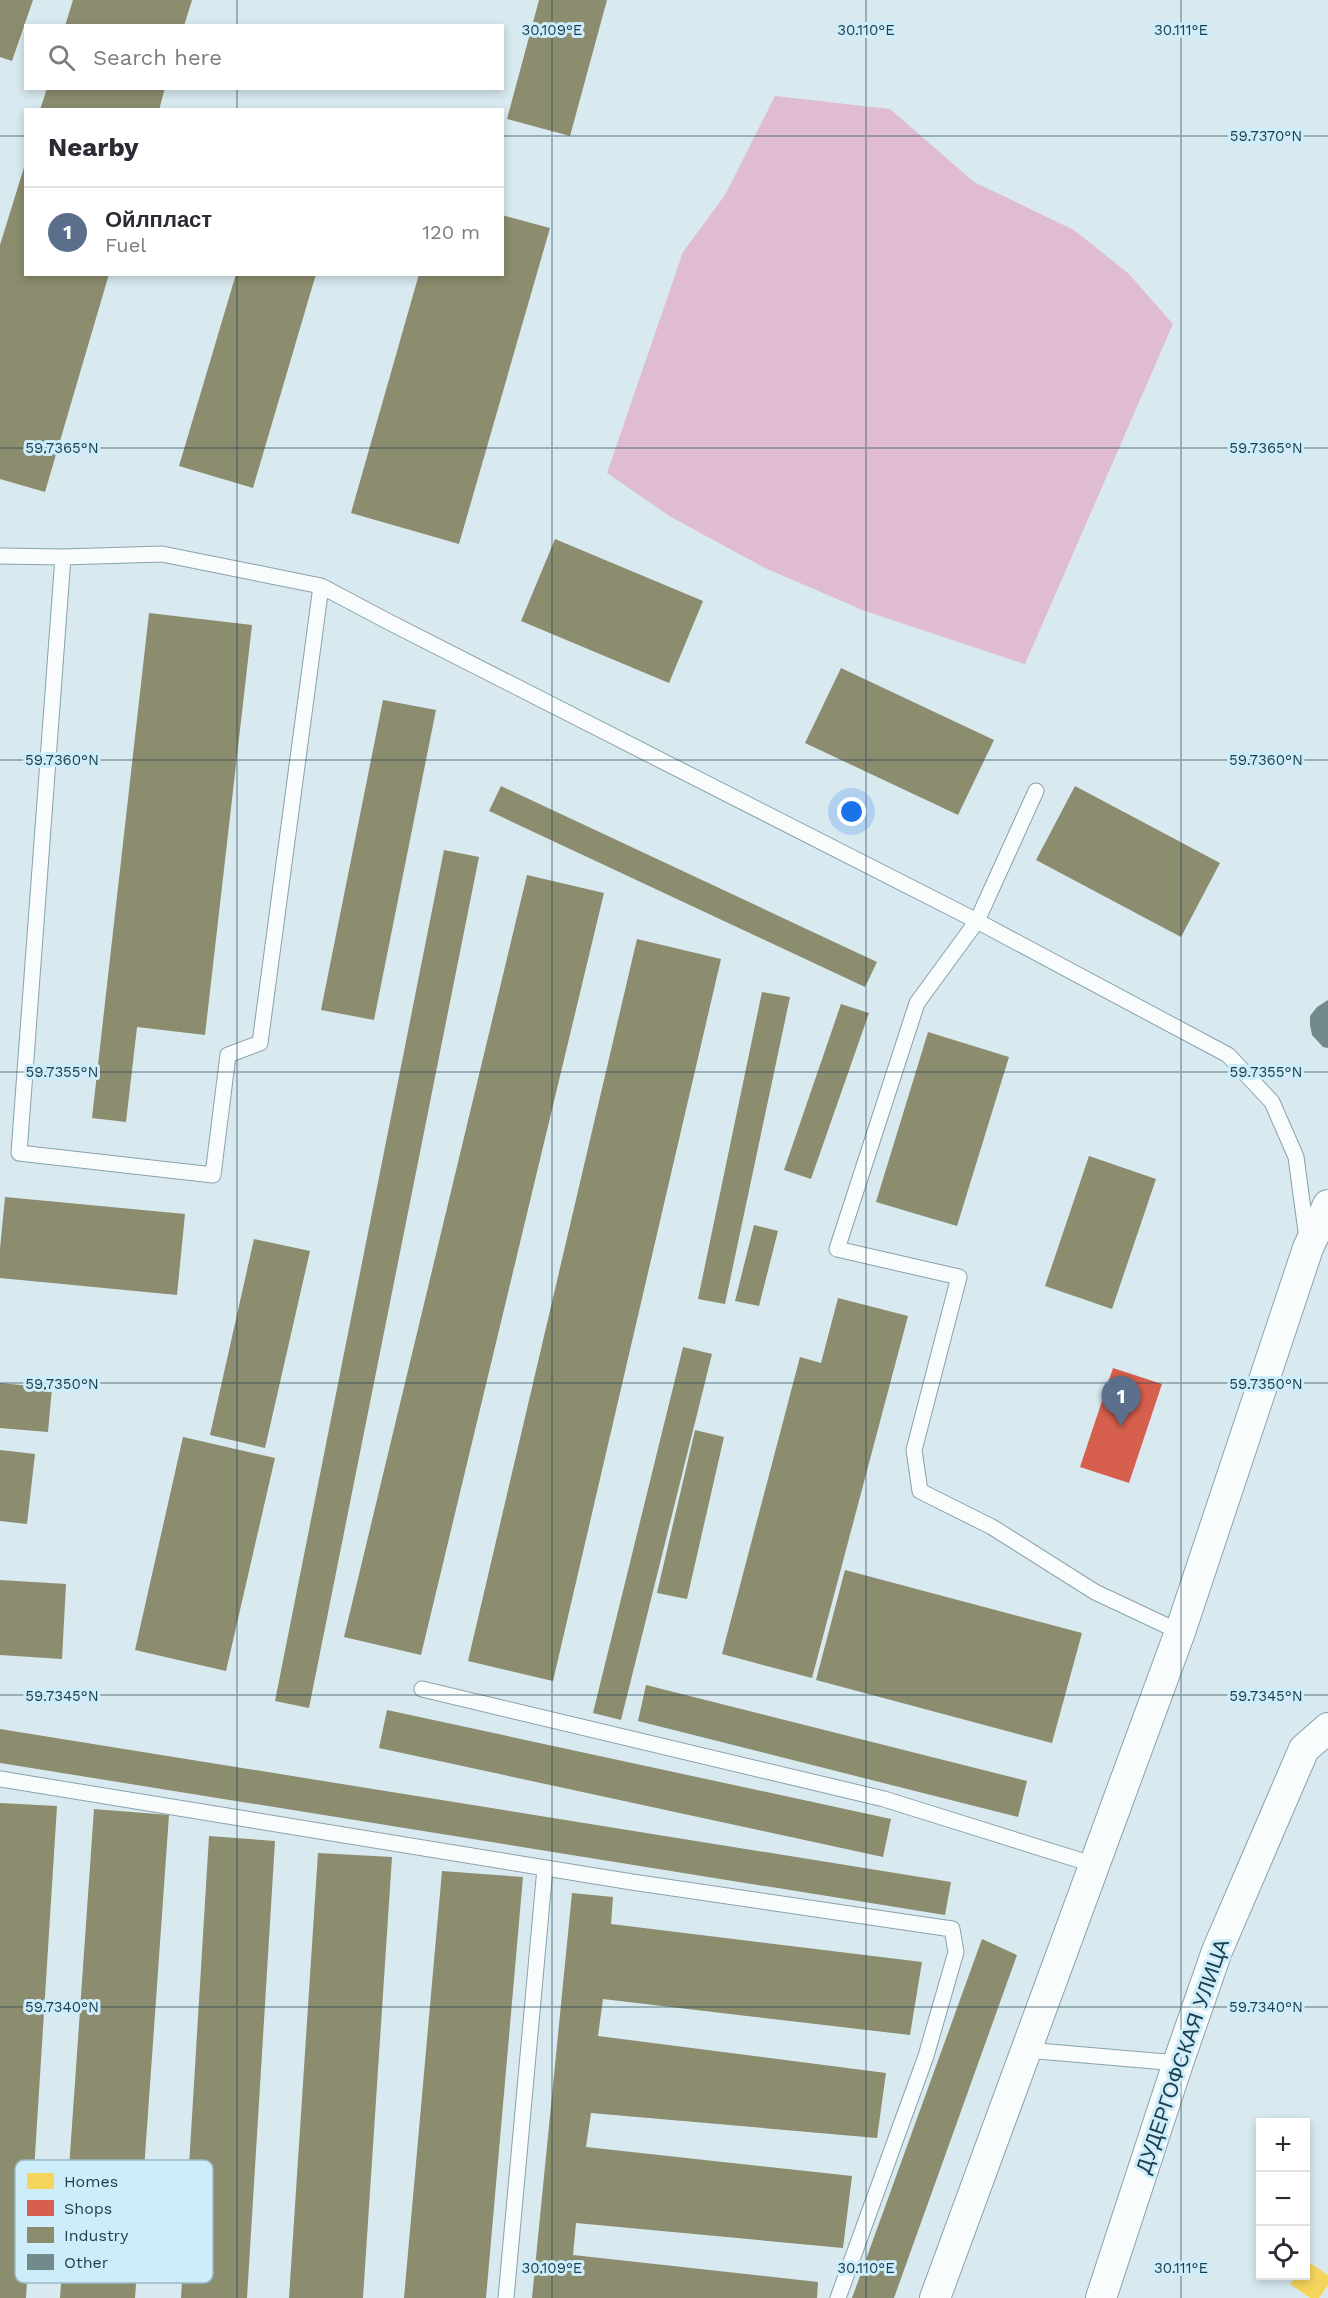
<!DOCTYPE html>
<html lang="en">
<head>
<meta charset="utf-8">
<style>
  :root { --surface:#fff; --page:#f2f2f3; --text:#2b2b33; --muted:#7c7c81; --line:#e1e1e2; --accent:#b45309 }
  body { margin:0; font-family:"Work Sans",sans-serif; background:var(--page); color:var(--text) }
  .controls { position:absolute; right:18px; bottom:18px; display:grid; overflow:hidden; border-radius:0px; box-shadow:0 3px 9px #0003 }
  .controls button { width:54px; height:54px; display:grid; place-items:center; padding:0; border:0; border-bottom:2px solid var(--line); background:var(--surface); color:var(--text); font:30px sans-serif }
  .you { position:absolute; left:852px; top:812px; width:21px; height:21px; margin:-15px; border:4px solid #fff; border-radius:50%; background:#1a73e8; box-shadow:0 0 0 9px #1a73e833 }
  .badge { display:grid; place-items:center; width:39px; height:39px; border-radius:50%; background:var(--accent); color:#fff; font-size:20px; font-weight:700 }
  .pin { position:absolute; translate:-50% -50px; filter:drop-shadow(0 2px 3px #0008) }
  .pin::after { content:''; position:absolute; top:32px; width:21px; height:18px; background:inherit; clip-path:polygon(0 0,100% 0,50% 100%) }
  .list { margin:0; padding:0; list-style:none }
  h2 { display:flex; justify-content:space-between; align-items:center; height:78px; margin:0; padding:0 24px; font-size:26px }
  h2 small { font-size:20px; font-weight:400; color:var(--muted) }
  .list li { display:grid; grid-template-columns:39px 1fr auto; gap:18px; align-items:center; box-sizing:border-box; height:90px; padding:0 24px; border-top:2px solid var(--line) }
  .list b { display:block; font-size:22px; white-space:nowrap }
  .list p { margin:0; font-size:20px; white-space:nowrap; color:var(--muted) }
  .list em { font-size:20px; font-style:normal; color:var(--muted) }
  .icon { flex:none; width:33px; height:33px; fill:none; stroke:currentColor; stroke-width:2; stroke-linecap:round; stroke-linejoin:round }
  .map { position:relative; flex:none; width:1328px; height:2298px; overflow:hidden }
  .search { position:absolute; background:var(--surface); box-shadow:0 3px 9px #0003; left:24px; top:24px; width:480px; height:66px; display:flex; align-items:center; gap:15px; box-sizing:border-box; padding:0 21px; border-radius:0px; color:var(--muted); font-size:22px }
  .panel { position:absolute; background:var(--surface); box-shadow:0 3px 9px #0003; left:24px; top:108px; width:480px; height:168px; border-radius:0px }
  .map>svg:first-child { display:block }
  .water { fill:#e0bcd3 }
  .homes { fill:#f6d55c }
  .shops { fill:#d6604d }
  .industry { fill:#8c8c6e }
  .building { fill:#728a89 }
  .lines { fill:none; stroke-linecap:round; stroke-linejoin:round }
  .service-casing { stroke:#89a2ab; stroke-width:17 }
  .minor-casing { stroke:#89a2ab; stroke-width:32 }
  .service { stroke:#f9fcfd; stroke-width:15 }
  .minor { stroke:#f9fcfd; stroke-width:30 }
  .ticks { fill:none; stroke:#1c3f4d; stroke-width:1.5; stroke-opacity:0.45 }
  .labels { text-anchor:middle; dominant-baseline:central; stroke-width:6; stroke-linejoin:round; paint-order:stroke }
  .street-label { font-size:21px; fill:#1c3f4d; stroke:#ceedfb }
  .key { fill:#ceedfb; stroke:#99b9c7; stroke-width:1.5 }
  .key-label { font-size:16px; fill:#1c3f4d }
  .ticks-label { font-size:15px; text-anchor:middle; fill:#1c3f4d; stroke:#ceedfb; stroke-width:6; stroke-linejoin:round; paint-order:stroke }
</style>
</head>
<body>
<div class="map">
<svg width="1328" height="2298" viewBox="0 0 1328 2298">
  <rect width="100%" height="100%" fill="#d8e9f0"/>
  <path class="water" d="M775,96L890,109L974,182L1074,230L1129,274L1173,324L1025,664L865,611L765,568L671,517L607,473L683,252L725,195Z"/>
  <path class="homes" d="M1307,2261L1328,2275V2285L1319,2298H1310L1290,2284L1297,2276H1306Z"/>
  <path class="shops" d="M1113,1368L1162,1384L1129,1483L1080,1467Z"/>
  <path class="industry" d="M0,0H33L12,61L0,57Z
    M73,0H192L184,26H65Z
    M539,0H607L570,136L507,119Z
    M47,88H165L159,110H40Z
    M26,161V274H109L45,492L0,479V245Z
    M502,215L550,228L459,544L351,513L419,274H502Z
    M236,274H316L253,488L179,466Z
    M555,539L703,601L669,683L521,621Z
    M149,613L252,625L205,1035L137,1027L126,1122L92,1118Z
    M841,668L994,740L958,815L805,743Z
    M383,700L436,710L374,1020L321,1010Z
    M501,786L877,962L865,987L489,811Z
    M1075,786L1220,863L1181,937L1036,860Z
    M444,850L479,857L309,1708L275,1701Z
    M527,875L604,893L421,1655L344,1637Z
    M637,939L721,959L553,1681L468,1661Z
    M762,992L790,997L725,1304L698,1299Z
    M841,1004L869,1013L811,1179L784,1170Z
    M928,1032L1009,1057L957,1226L876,1202Z
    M1089,1156L1156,1179L1112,1309L1045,1286Z
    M5,1197L185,1214L177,1295L0,1278V1249Z
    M754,1225L778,1231L759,1306L735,1301Z
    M254,1239L310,1251L265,1448L210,1435Z
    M838,1298L908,1316L812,1678L722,1654L800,1357L821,1363Z
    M683,1347L712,1354L621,1720L593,1713Z
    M0,1383L52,1388L48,1432L0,1428Z
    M695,1430L724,1437L687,1599L657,1593Z
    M183,1437L275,1458L226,1671L135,1650Z
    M0,1450L35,1454L27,1524L0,1521Z
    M845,1570L1082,1633L1052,1743L816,1680Z
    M0,1580L66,1584L62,1659L0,1655Z
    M646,1685L1027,1781L1018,1817L638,1721Z
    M387,1710L891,1819L883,1857L379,1748Z
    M0,1729L951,1882L945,1915L0,1763Z
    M0,1803L57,1806L26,2298H0Z
    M94,1809L169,1815L135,2298H60Z
    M209,1836L275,1841L247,2298H181Z
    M318,1853L392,1857L363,2298H289Z
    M442,1871L523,1877L486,2298H404Z
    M572,1893L613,1897L611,1924L922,1962L910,2035L603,1999L598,2036L886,2073L877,2138L591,2113L586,2147L852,2176L843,2248L576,2223L573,2255L818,2282L817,2298H532Z
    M982,1939L1017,1955L894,2298H852Z"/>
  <path class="building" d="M1328,1000V1048L1323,1047L1312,1035L1310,1025V1016L1317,1007Z"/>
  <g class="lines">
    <g class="service-casing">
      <path id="service" d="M0,556L63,557L162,554L321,586L387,621L977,921L1228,1055L1272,1102L1296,1157L1307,1239
        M63,557L19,1153L213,1175L228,1055L260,1043L321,586
        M1036,791L977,921L917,1003L837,1249L959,1277L914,1450L920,1491L992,1527L1095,1592L1180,1632
        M422,1689L884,1799L1095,1865
        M0,1779L632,1882L952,1929L956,1952L926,2056L838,2298
        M1026,2050L1178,2063
        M506,2298L545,1868"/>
    </g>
    <g class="minor-casing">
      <path id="minor" d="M935,2298L1180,1632L1308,1248L1328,1205
        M1101,2298L1178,2063L1217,1951L1304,1749L1328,1728"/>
    </g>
    <use href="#service" class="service"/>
    <use href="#minor" class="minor"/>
  </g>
  <path class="ticks" d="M237,0V26M552,0V2298M866,0V2298M1181,0V2298M237,88V110M0,136H26M502,136H1328M237,274V2298M0,448H1328M0,760H1328M0,1072H1328M0,1383H1328M0,1695H1328M0,2007H1328"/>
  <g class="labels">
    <g class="street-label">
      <text transform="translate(1182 2056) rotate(-71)">ДУДЕРГОФСКАЯ УЛИЦА</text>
    </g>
  </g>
  <rect x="15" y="2160" width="198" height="123" rx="9" class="key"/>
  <rect x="27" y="2173" width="27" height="16" fill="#f6d55c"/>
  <rect x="27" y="2200" width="27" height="16" fill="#d6604d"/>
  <rect x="27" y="2227" width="27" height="16" fill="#8c8c6e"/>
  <rect x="27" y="2254" width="27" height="16" fill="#728a89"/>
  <g class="key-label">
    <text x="64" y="2187">Homes</text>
    <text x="64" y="2214">Shops</text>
    <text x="64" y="2241">Industry</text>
    <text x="64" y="2268">Other</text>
  </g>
  <g class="ticks-label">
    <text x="552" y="35">30.109°E</text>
    <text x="866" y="35">30.110°E</text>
    <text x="1181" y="35">30.111°E</text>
    <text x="1266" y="141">59.7370°N</text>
    <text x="62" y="453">59.7365°N</text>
    <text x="1266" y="453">59.7365°N</text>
    <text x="62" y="765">59.7360°N</text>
    <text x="1266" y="765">59.7360°N</text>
    <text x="62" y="1077">59.7355°N</text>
    <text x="1266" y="1077">59.7355°N</text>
    <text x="62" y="1389">59.7350°N</text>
    <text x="1266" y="1389">59.7350°N</text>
    <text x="62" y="1701">59.7345°N</text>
    <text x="1266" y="1701">59.7345°N</text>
    <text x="62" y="2012">59.7340°N</text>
    <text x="1266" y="2012">59.7340°N</text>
    <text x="552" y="2273">30.109°E</text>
    <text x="866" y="2273">30.110°E</text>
    <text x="1181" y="2273">30.111°E</text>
  </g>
</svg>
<div class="controls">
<button>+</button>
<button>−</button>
<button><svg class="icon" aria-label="locate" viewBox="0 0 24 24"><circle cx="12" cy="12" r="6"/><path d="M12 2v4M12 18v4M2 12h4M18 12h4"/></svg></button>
</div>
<div class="you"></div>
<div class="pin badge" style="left:1121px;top:1426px;background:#5c6f8a">1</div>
<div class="search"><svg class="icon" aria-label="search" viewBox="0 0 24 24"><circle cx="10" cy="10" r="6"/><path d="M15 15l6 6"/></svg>Search here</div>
<section class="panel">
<h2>Nearby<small></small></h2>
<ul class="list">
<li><span class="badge" style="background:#5c6f8a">1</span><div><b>Ойлпласт</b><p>Fuel</p></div><em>120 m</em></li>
</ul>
</section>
</div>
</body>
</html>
